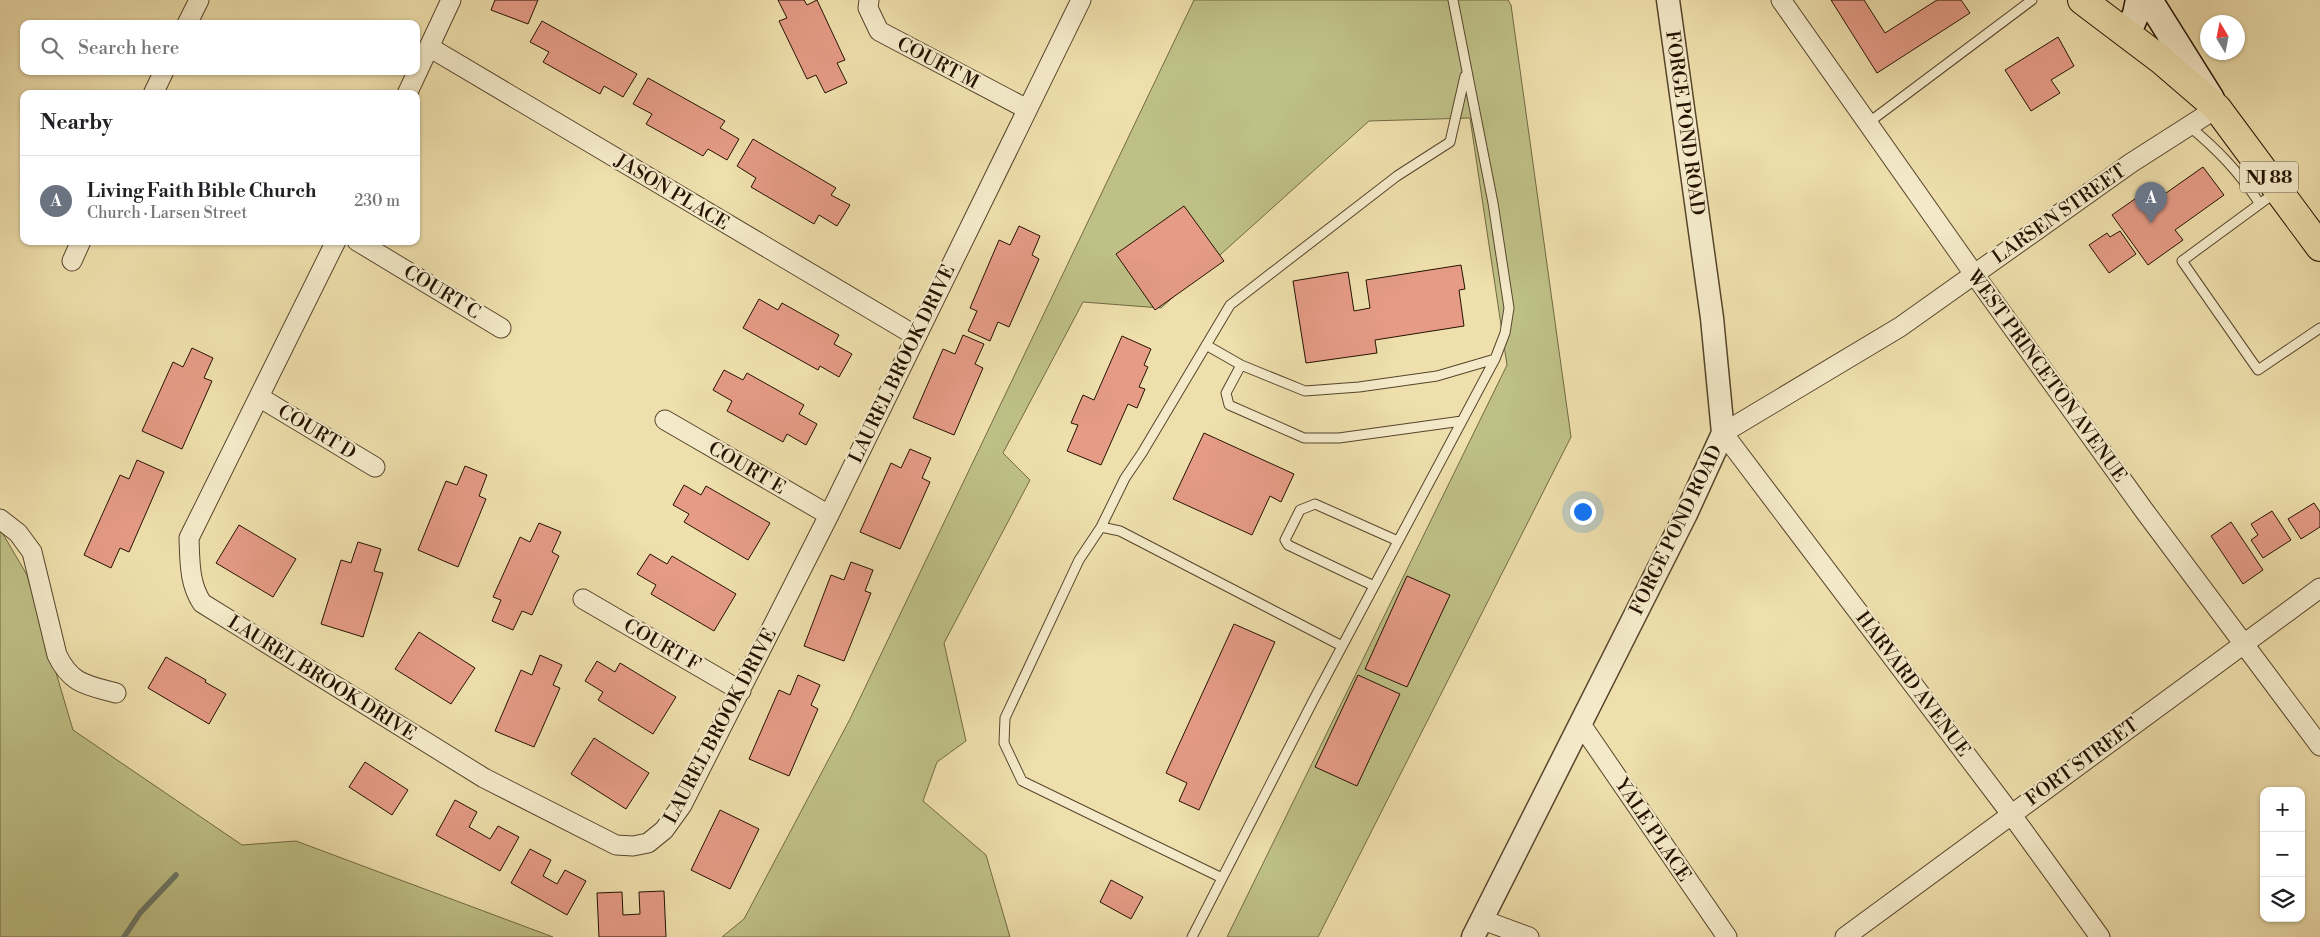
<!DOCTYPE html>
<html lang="en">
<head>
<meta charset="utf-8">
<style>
  :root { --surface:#fff; --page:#f2f2f2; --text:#202124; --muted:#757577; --line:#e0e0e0; --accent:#2563eb }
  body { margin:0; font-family:"Libre Bodoni",serif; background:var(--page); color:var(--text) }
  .controls { position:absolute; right:15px; bottom:15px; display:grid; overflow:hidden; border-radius:10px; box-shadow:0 1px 4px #0004 }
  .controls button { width:45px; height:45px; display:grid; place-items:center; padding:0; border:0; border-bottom:1px solid var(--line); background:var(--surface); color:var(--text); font:25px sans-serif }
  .compass { position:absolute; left:2200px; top:15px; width:45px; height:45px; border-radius:50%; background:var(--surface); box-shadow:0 1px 4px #0004; rotate:350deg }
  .you { position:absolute; left:1582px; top:511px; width:18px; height:18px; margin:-12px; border:4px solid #fff; border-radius:50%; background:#1a73e8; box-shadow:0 0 0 8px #1a73e833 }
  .badge { display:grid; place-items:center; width:32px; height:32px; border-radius:50%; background:var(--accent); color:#fff; font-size:16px; font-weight:700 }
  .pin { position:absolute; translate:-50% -41px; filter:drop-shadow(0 1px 2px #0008) }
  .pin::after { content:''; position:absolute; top:26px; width:18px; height:15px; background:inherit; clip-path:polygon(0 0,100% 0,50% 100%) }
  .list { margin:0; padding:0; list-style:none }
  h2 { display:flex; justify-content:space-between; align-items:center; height:65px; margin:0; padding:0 20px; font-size:21px }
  h2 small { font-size:16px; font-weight:400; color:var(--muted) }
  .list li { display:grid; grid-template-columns:32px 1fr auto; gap:15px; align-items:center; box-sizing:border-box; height:90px; padding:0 20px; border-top:1px solid var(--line) }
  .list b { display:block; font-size:19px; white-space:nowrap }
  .list p { margin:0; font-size:16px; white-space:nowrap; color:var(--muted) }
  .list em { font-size:16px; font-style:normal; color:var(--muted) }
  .icon { flex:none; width:28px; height:28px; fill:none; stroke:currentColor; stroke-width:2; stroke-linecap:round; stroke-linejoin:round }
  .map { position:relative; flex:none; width:2320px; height:937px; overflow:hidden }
  .search { position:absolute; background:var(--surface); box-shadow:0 1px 4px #0004; left:20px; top:20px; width:400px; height:55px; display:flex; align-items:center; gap:12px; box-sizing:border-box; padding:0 18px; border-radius:10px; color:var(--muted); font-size:19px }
  .panel { position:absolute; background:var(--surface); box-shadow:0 1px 4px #0004; left:20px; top:90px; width:400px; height:155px; border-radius:10px }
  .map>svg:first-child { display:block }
  .green { fill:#bec086; stroke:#726943 }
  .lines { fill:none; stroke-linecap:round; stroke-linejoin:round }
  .stream { stroke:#6b7868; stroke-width:5.5 }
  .building { fill:#e59b86; stroke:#251200 }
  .service-casing { stroke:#57452b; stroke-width:11 }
  .minor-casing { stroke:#57452b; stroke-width:21 }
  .tertiary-casing { stroke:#57452b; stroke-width:25 }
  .secondary-casing { stroke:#251200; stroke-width:29 }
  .primary-casing { stroke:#251200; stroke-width:30 }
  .service { stroke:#f4eac9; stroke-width:9 }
  .minor { stroke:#f4eac9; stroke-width:19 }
  .tertiary { stroke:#f4eac9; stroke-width:22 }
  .secondary { stroke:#f4eac9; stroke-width:26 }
  .primary { stroke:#eedfac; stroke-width:28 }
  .labels { text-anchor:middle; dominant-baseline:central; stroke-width:4.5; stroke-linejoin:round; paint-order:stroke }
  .shield { fill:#f4eac9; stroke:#63533c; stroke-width:1 }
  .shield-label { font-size:18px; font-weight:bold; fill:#251200 }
  .street-label { font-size:19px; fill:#251200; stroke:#f4eac9 }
</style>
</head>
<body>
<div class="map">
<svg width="2320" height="937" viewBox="0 0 2320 937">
  <rect width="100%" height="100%" fill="#eedfac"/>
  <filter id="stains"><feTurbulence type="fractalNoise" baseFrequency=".004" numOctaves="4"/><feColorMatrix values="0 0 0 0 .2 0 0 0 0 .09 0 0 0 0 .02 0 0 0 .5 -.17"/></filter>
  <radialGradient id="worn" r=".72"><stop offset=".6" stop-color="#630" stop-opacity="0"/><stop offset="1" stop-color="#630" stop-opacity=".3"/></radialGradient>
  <path class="green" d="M1194,0H1508L1511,5L1571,437L1318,937H1227L1507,365L1470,118L1369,121L1161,308L1083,302L1003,453L1030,480L944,643L966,741L937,762L923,801L986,855L1010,937H722L744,919L850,719Z
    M0,529L27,575L73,730L242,845L296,841L553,937H0Z"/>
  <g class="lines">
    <path class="stream" d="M124,937L140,913L176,875"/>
  </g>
  <path class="building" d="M495,0H538L528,24L491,10Z
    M778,0H804L807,5L817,0L845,60L837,63L847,83L825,93L816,75L807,79L779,21L787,18Z
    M1831,0H1864L1885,33L1937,0H1961L1970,13L1877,73Z
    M542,21L637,74L623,97L604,86L600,94L543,62L549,52L530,42Z
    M2058,37L2074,66L2051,80L2060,93L2031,111L2005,70Z
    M648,78L725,121L720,128L739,139L727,160L708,149L703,156L646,124L652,114L633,104Z
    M753,139L836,188L831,195L850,205L837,226L819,215L814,224L751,187L756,178L737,166Z
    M2203,167L2224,195L2175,230L2183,240L2148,265L2112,215L2142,194L2149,205Z
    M1184,206L1224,261L1155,310L1116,254Z
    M1019,226L1040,236L1032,255L1039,259L1009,327L998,322L990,341L968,331L977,311L970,308L999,240L1010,245Z
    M2120,231L2136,254L2109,273L2089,245L2107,233L2110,237Z
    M1461,265L1465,289L1459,290L1464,326L1375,340L1377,353L1306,363L1293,281L1348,272L1354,311L1370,308L1366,280Z
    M759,299L778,310L782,303L839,335L834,344L852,354L839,377L820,366L818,370L743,328Z
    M963,335L984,344L975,364L983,368L954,435L913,418L943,349L955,354Z
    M1122,336L1151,349L1144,365L1148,367L1139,387L1145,389L1137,408L1128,404L1101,465L1067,451L1078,425L1071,423L1083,395L1094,400Z
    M192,348L213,358L204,378L212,381L182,449L142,431L173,362L183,367Z
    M724,370L743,380L747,373L804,405L799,414L817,424L806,445L787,434L783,442L727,411L732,401L713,390Z
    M1204,433L1294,474L1281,502L1270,496L1252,535L1173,499Z
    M910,449L931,458L922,478L930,482L900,549L860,532L891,463L901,468Z
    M137,460L164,472L129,552L120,548L111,568L84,555L120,475L129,479Z
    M465,466L487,475L479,496L486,499L458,567L418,550L446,481L457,485Z
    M684,485L701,495L706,486L770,523L748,560L684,522L689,514L673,505Z
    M2314,503L2320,512V527L2301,539L2288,519Z
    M2272,511L2291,540L2263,558L2251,540L2258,535L2251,524Z
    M2231,522L2263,570L2243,584L2211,536Z
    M539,523L561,532L552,552L559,556L532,615L522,611L513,630L492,621L501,600L493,597L520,537L530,542Z
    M239,525L296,559L273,597L216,563Z
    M358,542L381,549L374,571L383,573L363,637L321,624L341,560L351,563Z
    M650,554L667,564L672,556L736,594L714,631L651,594L656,585L637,574Z
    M851,562L873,570L865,591L871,593L844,661L804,646L831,575L844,580Z
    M1407,576L1450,595L1407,687L1365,669Z
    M1234,624L1275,642L1199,810L1179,801L1187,783L1166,773Z
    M419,632L475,668L451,704L395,669Z
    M540,655L562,665L553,685L560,688L534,747L495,731L521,670L532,675Z
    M166,657L206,680L205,682L226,694L209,724L148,688Z
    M597,661L615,672L620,663L676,697L653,734L598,700L603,692L585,681Z
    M798,675L820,685L811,705L818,709L789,776L749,759L779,690L790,695Z
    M1358,675L1400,694L1357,786L1315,767Z
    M594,738L649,773L626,809L571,774Z
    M365,762L408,790L392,815L349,787Z
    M455,800L477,812L469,827L490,839L498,826L519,837L500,871L436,835Z
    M720,810L759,829L730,889L691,870Z
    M530,849L551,860L543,876L557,884L565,870L586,881L567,915L511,883Z
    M1111,880L1143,897L1131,919L1100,902Z
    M664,891L666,937H599L597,893L622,892L623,915L640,914L639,892Z"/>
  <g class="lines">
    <g class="service-casing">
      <path id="service" d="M1868,123L2032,0
        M2189,126C2218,150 2239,172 2260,204
        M2276,192L2182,261L2258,370L2320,328
        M1206,345L1241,365L1305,391L1359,387L1437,376L1495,359
        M1241,365L1226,393L1229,405L1304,438H1339L1462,421
        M1101,527L1125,478L1142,453L1230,305L1397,176L1450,142L1465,76
        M1374,586L1288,545L1285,540L1300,510L1315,504L1398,541
        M1222,878L1022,781L1004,743L1005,718L1079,560L1101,527L1120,531L1342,646
        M1192,937L1313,701L1495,359L1505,333L1509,308L1493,203L1453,0"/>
    </g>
    <g class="minor-casing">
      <path id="minor" d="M869,0L868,8L879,31L1027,109
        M1781,0L1974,274L2143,509L2320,746
        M187,24L199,0
        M429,47L916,336
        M153,94L164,71
        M407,94L451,0
        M336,241L189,538C190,562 189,583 202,603L484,778L616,845L633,846L648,843L664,830L682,805L829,515L1081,0
        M357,241L501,328
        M72,261L81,241
        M259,397L375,467
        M665,420L829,515
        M0,519L18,533L32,552L57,655C71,684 86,685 116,693
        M583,599L741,691
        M1580,723L1727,937
        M1483,920L1529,937
        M1845,937L2320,588
        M2100,937L2011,814L1723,433L1900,327L2131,163L2217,108"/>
    </g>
    <g class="tertiary-casing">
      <path id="tertiary" d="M1473,937L1686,514L1723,433L1712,318L1668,0"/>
    </g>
    <g class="secondary-casing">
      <path id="secondary" d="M2149,0L2211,99
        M2127,34L2136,14L2139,0"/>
    </g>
    <g class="primary-casing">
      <path id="primary" d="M2082,0L2160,59L2217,108L2320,247"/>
    </g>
    <use href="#service" class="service"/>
    <use href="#minor" class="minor"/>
    <use href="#tertiary" class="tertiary"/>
    <use href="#secondary" class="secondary"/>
    <use href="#primary" class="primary"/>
  </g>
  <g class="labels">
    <rect class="shield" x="2240" y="161.5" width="58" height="31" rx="4"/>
    <g class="shield-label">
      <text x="2269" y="177">NJ 88</text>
    </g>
    <g class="street-label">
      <text transform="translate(938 63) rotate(28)">COURT M</text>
      <text transform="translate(1685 123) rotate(82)">FORGE POND ROAD</text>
      <text transform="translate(672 192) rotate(31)">JASON PLACE</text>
      <text transform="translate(2059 214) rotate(-35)">LARSEN STREET</text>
      <text transform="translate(442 292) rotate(31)">COURT C</text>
      <text transform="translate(902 364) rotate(-64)">LAUREL BROOK DRIVE</text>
      <text transform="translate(2047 376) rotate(54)">WEST PRINCETON AVENUE</text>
      <text transform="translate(317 432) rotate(31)">COURT D</text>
      <text transform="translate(747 468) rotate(30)">COURT E</text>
      <text transform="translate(1676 530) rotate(-64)">FORGE POND ROAD</text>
      <text transform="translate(662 645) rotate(30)">COURT F</text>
      <text transform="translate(322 678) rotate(32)">LAUREL BROOK DRIVE</text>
      <text transform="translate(1913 684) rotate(53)">HARVARD AVENUE</text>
      <text transform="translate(720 726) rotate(-62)">LAUREL BROOK DRIVE</text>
      <text transform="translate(2082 762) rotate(-36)">FORT STREET</text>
      <text transform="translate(1653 830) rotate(56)">YALE PLACE</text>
    </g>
  </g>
  <rect width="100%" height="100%" filter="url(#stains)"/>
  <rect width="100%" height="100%" fill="url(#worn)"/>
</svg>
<div class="controls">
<button>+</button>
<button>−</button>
<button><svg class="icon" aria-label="layers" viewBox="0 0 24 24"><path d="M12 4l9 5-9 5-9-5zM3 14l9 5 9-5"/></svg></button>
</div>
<svg class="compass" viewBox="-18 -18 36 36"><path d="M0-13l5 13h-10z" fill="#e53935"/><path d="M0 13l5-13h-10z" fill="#757577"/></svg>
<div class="you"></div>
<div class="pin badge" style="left:2151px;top:223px;background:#6b7280">A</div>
<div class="search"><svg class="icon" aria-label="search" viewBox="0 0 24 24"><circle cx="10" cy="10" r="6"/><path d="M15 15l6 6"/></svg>Search here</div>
<section class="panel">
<h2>Nearby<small></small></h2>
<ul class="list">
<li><span class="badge" style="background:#6b7280">A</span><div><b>Living Faith Bible Church</b><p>Church · Larsen Street</p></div><em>230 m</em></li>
</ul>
</section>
</div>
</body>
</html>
